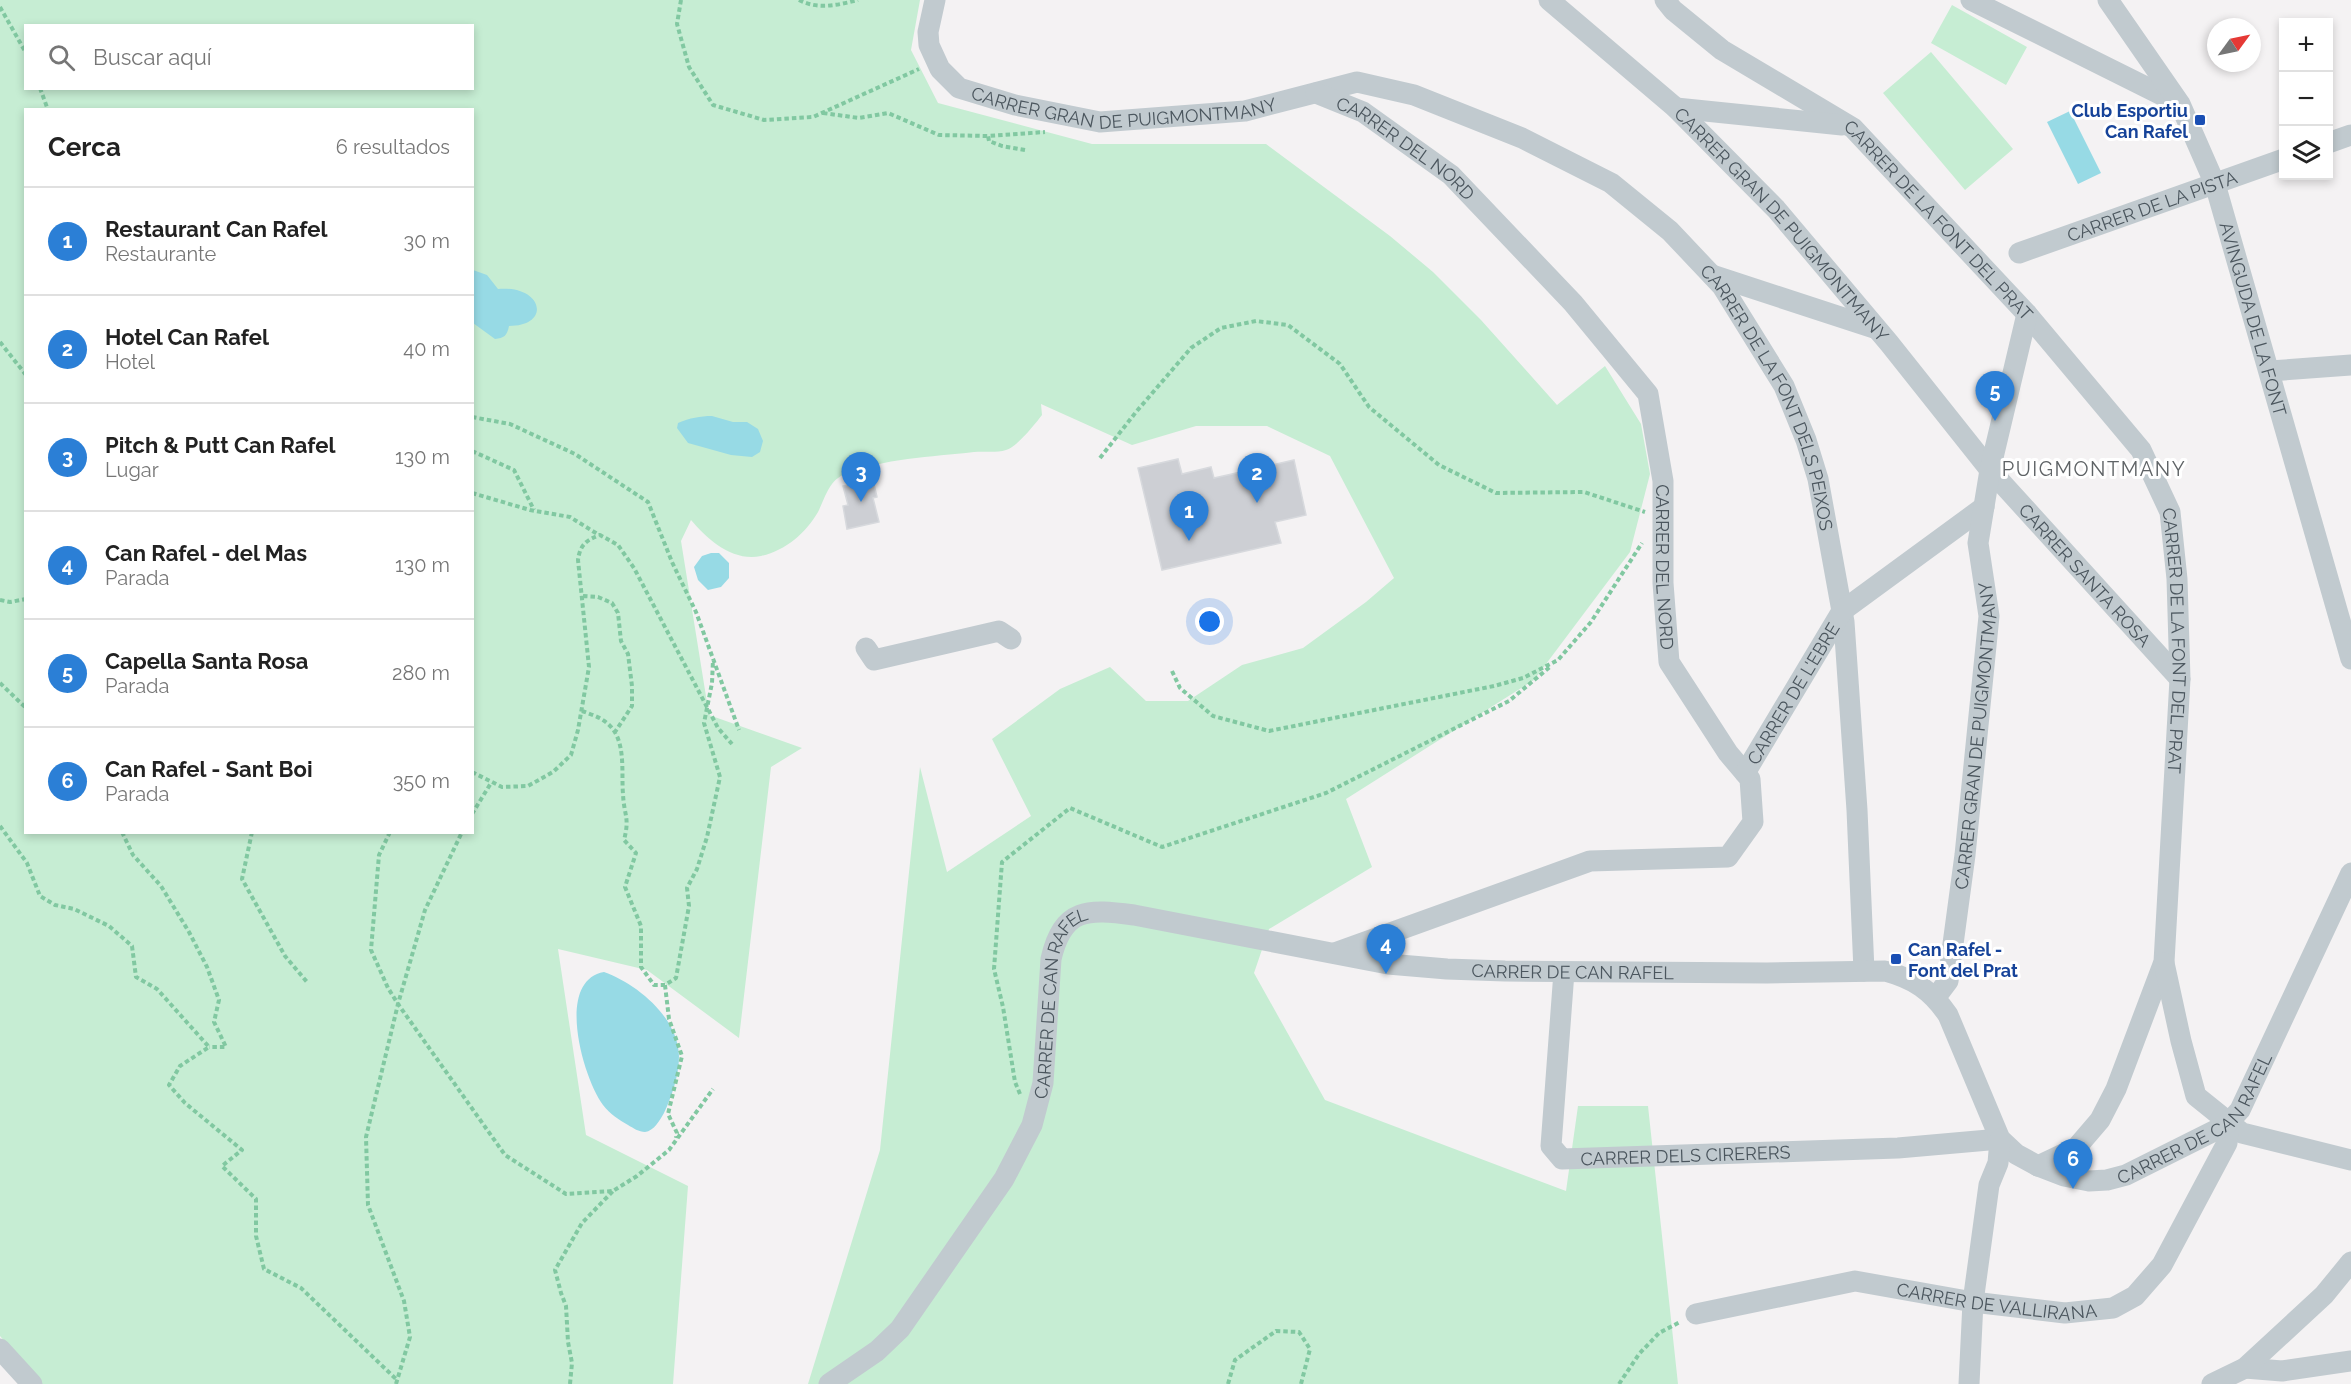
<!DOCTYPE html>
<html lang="es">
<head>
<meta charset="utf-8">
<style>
  :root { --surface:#fff; --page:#f6f6f6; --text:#222; --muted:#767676; --line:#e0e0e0; --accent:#2b7fd6 }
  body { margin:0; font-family:Raleway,sans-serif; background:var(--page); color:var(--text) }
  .controls { position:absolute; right:18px; top:18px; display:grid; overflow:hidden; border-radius:0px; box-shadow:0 3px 9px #0003 }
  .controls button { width:54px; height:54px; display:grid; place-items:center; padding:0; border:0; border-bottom:2px solid var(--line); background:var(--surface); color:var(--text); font:30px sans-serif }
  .compass { position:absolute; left:2207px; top:18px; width:54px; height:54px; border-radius:50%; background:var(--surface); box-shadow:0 3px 9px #0003; rotate:57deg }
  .you { position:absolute; left:1210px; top:622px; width:21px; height:21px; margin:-15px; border:4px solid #fff; border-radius:50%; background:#1a73e8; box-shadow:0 0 0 9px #1a73e833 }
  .badge { display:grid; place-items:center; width:39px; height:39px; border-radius:50%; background:var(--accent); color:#fff; font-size:20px; font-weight:700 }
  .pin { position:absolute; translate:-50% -50px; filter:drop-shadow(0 2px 3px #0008) }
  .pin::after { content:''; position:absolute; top:32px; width:21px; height:18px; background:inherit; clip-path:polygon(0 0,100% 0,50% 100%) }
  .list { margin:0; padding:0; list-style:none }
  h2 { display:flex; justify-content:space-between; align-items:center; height:78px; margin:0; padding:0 24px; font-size:26px }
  h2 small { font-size:20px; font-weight:400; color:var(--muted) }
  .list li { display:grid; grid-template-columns:39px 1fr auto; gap:18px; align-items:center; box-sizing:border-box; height:108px; padding:0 24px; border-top:2px solid var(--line) }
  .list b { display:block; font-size:22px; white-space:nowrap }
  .list p { margin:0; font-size:20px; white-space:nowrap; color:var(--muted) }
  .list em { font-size:20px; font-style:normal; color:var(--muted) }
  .icon { flex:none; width:33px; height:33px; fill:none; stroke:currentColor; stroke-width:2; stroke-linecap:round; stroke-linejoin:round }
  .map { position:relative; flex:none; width:2351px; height:1384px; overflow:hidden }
  .search { position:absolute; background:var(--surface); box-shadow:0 3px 9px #0003; left:24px; top:24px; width:450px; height:66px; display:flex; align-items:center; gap:15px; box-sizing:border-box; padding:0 21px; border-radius:0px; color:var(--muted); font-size:22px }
  .panel { position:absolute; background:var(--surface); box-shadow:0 3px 9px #0003; left:24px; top:108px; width:450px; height:726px; border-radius:0px }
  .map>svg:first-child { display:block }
  .green { fill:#c6edd3; fill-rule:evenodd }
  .water { fill:#97dae5 }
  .building { fill:#cdcfd4; stroke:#d7d9dd; stroke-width:1.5 }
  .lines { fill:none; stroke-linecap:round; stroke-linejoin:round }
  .path { stroke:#81c8a1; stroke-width:4; stroke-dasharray:4.5 3; stroke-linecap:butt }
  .minor { stroke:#c1cacf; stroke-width:21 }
  .transit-dot { fill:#1a4fb4; stroke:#fff; stroke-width:2 }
  .labels { text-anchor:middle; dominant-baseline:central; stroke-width:6; stroke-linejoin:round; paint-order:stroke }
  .street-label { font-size:18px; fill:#4b565e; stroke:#fff }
  .transit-label { font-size:18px; font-weight:bold; fill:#164399; stroke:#fff; text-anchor:end }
  .neighbourhood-label { font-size:20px; letter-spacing:1.5px; fill:#5f6366; stroke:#fff }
</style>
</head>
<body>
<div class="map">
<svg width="2351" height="1384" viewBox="0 0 2351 1384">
  <rect width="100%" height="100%" fill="#f4f2f3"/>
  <path class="green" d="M0,0H920L911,50L938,103L1092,144H1266L1390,236L1433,272L1481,320L1557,405L1605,366L1641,424L1650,474L1630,552L1534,680L1346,799L1372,867L1269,929L1254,973L1325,1100L1566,1191L1578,1106H1648L1678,1384H808L880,1150L920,767L947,872L1031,816L992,739L1060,689L1110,667L1146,701H1188L1242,665L1303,648L1366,602L1394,578L1330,456L1267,426H1196L1132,445L1041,404L1042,415C1035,424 1017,447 1006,450C997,453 984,451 974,452C931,457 884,458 843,475C828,482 825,499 818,512C806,533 785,551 761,556C733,562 708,540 691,520L681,541L709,715L802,748L771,767L739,1038L647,970L558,949L586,1135L688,1186L673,1384H41L0,1336ZM26,26H472V88H26ZM26,110H472V832H26Z
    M1952,5L2027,47L2006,85L1931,43Z
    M1931,52L2013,149L1965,190L1883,93Z"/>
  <path class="water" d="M2070,111L2101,173L2078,184L2047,122Z
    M473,270L487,275L498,289C543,285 552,326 509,326C507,336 504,338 495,339L473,323Z
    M712,416L733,422H747L758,429L763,441L760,452L752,457L731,455L688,443L677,428L678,423C690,418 700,416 712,416Z
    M711,553H719L729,563V578L721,587L708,590L698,580L694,567L702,556Z
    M604,972C637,984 678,1017 679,1056C679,1075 672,1096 664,1113C660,1120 654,1131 645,1132C639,1132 633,1128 628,1125C619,1120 610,1114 603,1105C584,1080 554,981 604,972Z"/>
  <path class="building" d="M1178,459L1182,474L1211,467L1214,478L1294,460L1306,515L1275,522L1281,543L1162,570L1138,468Z
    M873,480L877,497L873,498L879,522L847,529L843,506L848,505L843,486Z"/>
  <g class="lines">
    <path class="path" d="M681,0L677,24L689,67L713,105L764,120L813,117L919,69
      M799,0C818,10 838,5 858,0
      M0,7L26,53
      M40,88L48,110
      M823,113L859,118L888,113L939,135L988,136
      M1025,150L1002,146L989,141L988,136L1045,132
      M0,342L26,375
      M472,417L510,424L575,454L648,502L672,562L696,612L739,730
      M472,451L514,470L534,510
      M1100,458L1136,412L1191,348L1221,328L1256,321L1288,325L1340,364L1369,407L1439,465L1496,493L1584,492L1645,512
      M472,493L530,510L570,517L599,535
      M583,596L598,597L612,603L618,613L621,641L628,654L632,686V706L615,732
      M0,600L10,602L26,599
      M1172,671L1180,688L1213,716L1269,731L1494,686L1523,678L1558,660L1591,622L1642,543
      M0,683L26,708
      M582,711C590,714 600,717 607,723C627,739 621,772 623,794C624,816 630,817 624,840L636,853L625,887L641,926V967L654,985H665L676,978L689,906L687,888L697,869L707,837L720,777L704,723L712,683L713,660
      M472,772L502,787L528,786L553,772L571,755L578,730L589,667L578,560C580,545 586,540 600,535L618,545L634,568L718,728L732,744
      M472,814L491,783
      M0,826L27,863L40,896L55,905L74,909L109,926L132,946L136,977L157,989L209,1047L180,1066L169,1085L185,1103L242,1150L222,1166L256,1199V1236L264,1269L301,1288L397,1380
      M122,832L133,855L161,886L189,932L207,967L219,1000L214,1022L226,1047H209
      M252,832L242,879L285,956L307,982
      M390,832L379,855L371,950L388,988L398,1004L505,1155L566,1194L613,1191L637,1176L669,1150L713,1089
      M665,985L669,1019L682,1056L668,1114L677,1133L676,1138
      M1020,1094L1015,1082L1003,1007L994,969L1002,862L1070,808L1162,847L1326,793L1509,701L1551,666
      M396,1384L410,1337L404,1301L368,1205L366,1137L398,1004L425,910L462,832
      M570,1384L572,1363L568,1342L566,1306L561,1293L555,1270L582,1223L613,1191
      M1228,1384L1235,1360L1276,1331L1299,1332L1310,1349L1301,1384
      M1619,1384L1639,1354L1659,1333L1680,1322"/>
    <g class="minor">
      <path id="s1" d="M935,0L928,32L929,45L940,69L959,88L1015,105L1100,122L1245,111L1357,82L1414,95L1522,138L1611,183L1670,231L1722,286L1784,386L1806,440L1818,479L1844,622L1857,810L1864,971"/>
      <path id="s2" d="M1549,0L1676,108L1776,209L1889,343L1990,470L2180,679"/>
      <path id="s3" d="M1665,0L1673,10L1722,50L1853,128L2027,314L2141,450L2170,512L2177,579L2180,679L2164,962L2116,1089L2100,1120L2076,1148L2038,1166"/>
      <path d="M1971,0L2178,103"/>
      <path id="s4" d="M2108,0L2180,104L2215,184L2351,659"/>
      <path id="s5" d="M1316,93L1363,112L1451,175L1573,303L1648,394L1663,481V583L1669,662L1728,753L1750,779L1753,822L1728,857L1590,861L1335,953"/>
      <path d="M1676,108L1842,125"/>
      <path d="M2328,143L2351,135"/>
      <path id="s6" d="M2019,253L2284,159"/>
      <path d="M1712,275L1874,328"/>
      <path d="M2270,371L2351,365"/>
      <path d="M866,648L874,660L999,631L1011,639"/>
      <path id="s7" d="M1745,773L1842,611L1984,507"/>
      <path d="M2164,963L2181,1041L2196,1096L2242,1133L2351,1160"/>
      <path id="s8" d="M1564,972L1551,1146L1562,1159L1898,1148L2000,1139"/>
      <path id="s9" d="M1936,997L1948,981L1965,855L1989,616L1978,543L1990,470L2027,314"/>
      <path id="s10" d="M1696,1314L1855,1281L1973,1302L2065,1313L2113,1308L2135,1296L2162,1265L2227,1143L2229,1122"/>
      <path d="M0,1349L32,1384"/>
      <path d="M2245,1368L2282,1371L2351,1361"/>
      <path id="s11" d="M829,1384L877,1351L900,1329L1004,1179L1032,1125L1043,1083L1051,959C1063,907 1088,909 1134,915L1388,964L1447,969L1505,971L1767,973L1885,971C1914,979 1931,990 1948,1015L2000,1139L2016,1154L2038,1166L2064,1176L2089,1181L2107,1180L2126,1175L2218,1129L2229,1122L2240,1110L2351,873"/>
      <path d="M1969,1384L1973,1302L1989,1185L1998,1163L2000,1139"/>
      <path d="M2212,1384L2245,1368L2324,1295L2351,1262"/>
    </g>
  </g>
  <g class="transit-dot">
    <rect x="2194" y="114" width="12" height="12" rx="3"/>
    <rect x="1890" y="953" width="12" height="12" rx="3"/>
  </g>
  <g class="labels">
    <g class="street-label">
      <text stroke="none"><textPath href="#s1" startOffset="267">CARRER GRAN DE PUIGMONTMANY</textPath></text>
      <text stroke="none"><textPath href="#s5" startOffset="106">CARRER DEL NORD</textPath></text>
      <text stroke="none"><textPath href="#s6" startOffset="141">CARRER DE LA PISTA</textPath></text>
      <text stroke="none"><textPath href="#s3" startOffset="354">CARRER DE LA FONT DEL PRAT</textPath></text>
      <text stroke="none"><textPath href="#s2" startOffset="324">CARRER GRAN DE PUIGMONTMANY</textPath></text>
      <text stroke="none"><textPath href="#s4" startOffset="354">AVINGUDA DE LA FONT</textPath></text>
      <text stroke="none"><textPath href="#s1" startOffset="1053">CARRER DE LA FONT DELS PEIXOS</textPath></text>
      <text stroke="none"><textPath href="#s5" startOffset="628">CARRER DEL NORD</textPath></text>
      <text stroke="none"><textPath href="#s2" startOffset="788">CARRER SANTA ROSA</textPath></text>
      <text stroke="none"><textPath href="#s3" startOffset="858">CARRER DE LA FONT DEL PRAT</textPath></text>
      <text stroke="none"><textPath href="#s7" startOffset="93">CARRER DE L'EBRE</textPath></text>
      <text stroke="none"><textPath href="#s9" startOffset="267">CARRER GRAN DE PUIGMONTMANY</textPath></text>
      <text stroke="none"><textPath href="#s11" startOffset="1054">CARRER DE CAN RAFEL</textPath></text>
      <text stroke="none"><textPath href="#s11" startOffset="462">CARRER DE CAN RAFEL</textPath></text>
      <text stroke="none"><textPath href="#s11" startOffset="1810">CARRER DE CAN RAFEL</textPath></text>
      <text stroke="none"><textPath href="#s8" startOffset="315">CARRER DELS CIRERERS</textPath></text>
      <text stroke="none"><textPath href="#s10" startOffset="306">CARRER DE VALLIRANA</textPath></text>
    </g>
    <g class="transit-label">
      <text x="2188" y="110">Club Esportiu<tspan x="2188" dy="21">Can Rafel</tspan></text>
      <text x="1908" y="949" text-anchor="start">Can Rafel -<tspan x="1908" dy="21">Font del Prat</tspan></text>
    </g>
    <g class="neighbourhood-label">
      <text x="2094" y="469">PUIGMONTMANY</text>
    </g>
  </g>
</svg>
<div class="controls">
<button>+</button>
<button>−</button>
<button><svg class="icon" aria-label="layers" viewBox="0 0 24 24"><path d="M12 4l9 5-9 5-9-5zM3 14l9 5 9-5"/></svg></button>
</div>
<svg class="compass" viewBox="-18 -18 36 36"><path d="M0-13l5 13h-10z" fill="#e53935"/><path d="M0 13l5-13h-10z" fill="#767676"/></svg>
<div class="you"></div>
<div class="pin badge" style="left:1189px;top:541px">1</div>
<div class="pin badge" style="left:1257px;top:503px">2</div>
<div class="pin badge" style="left:861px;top:502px">3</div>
<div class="pin badge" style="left:1386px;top:974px">4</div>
<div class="pin badge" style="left:1995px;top:421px">5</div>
<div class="pin badge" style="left:2073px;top:1189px">6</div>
<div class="search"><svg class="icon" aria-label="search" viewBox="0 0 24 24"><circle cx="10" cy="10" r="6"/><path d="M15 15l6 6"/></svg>Buscar aquí</div>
<section class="panel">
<h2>Cerca<small>6 resultados</small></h2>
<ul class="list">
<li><span class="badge">1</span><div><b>Restaurant Can Rafel</b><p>Restaurante</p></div><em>30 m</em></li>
<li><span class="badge">2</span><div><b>Hotel Can Rafel</b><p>Hotel</p></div><em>40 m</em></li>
<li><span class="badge">3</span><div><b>Pitch &amp; Putt Can Rafel</b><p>Lugar</p></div><em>130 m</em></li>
<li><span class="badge">4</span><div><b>Can Rafel - del Mas</b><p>Parada</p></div><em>130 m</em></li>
<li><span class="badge">5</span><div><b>Capella Santa Rosa</b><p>Parada</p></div><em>280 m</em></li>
<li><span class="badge">6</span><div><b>Can Rafel - Sant Boi</b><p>Parada</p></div><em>350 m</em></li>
</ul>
</section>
</div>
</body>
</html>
